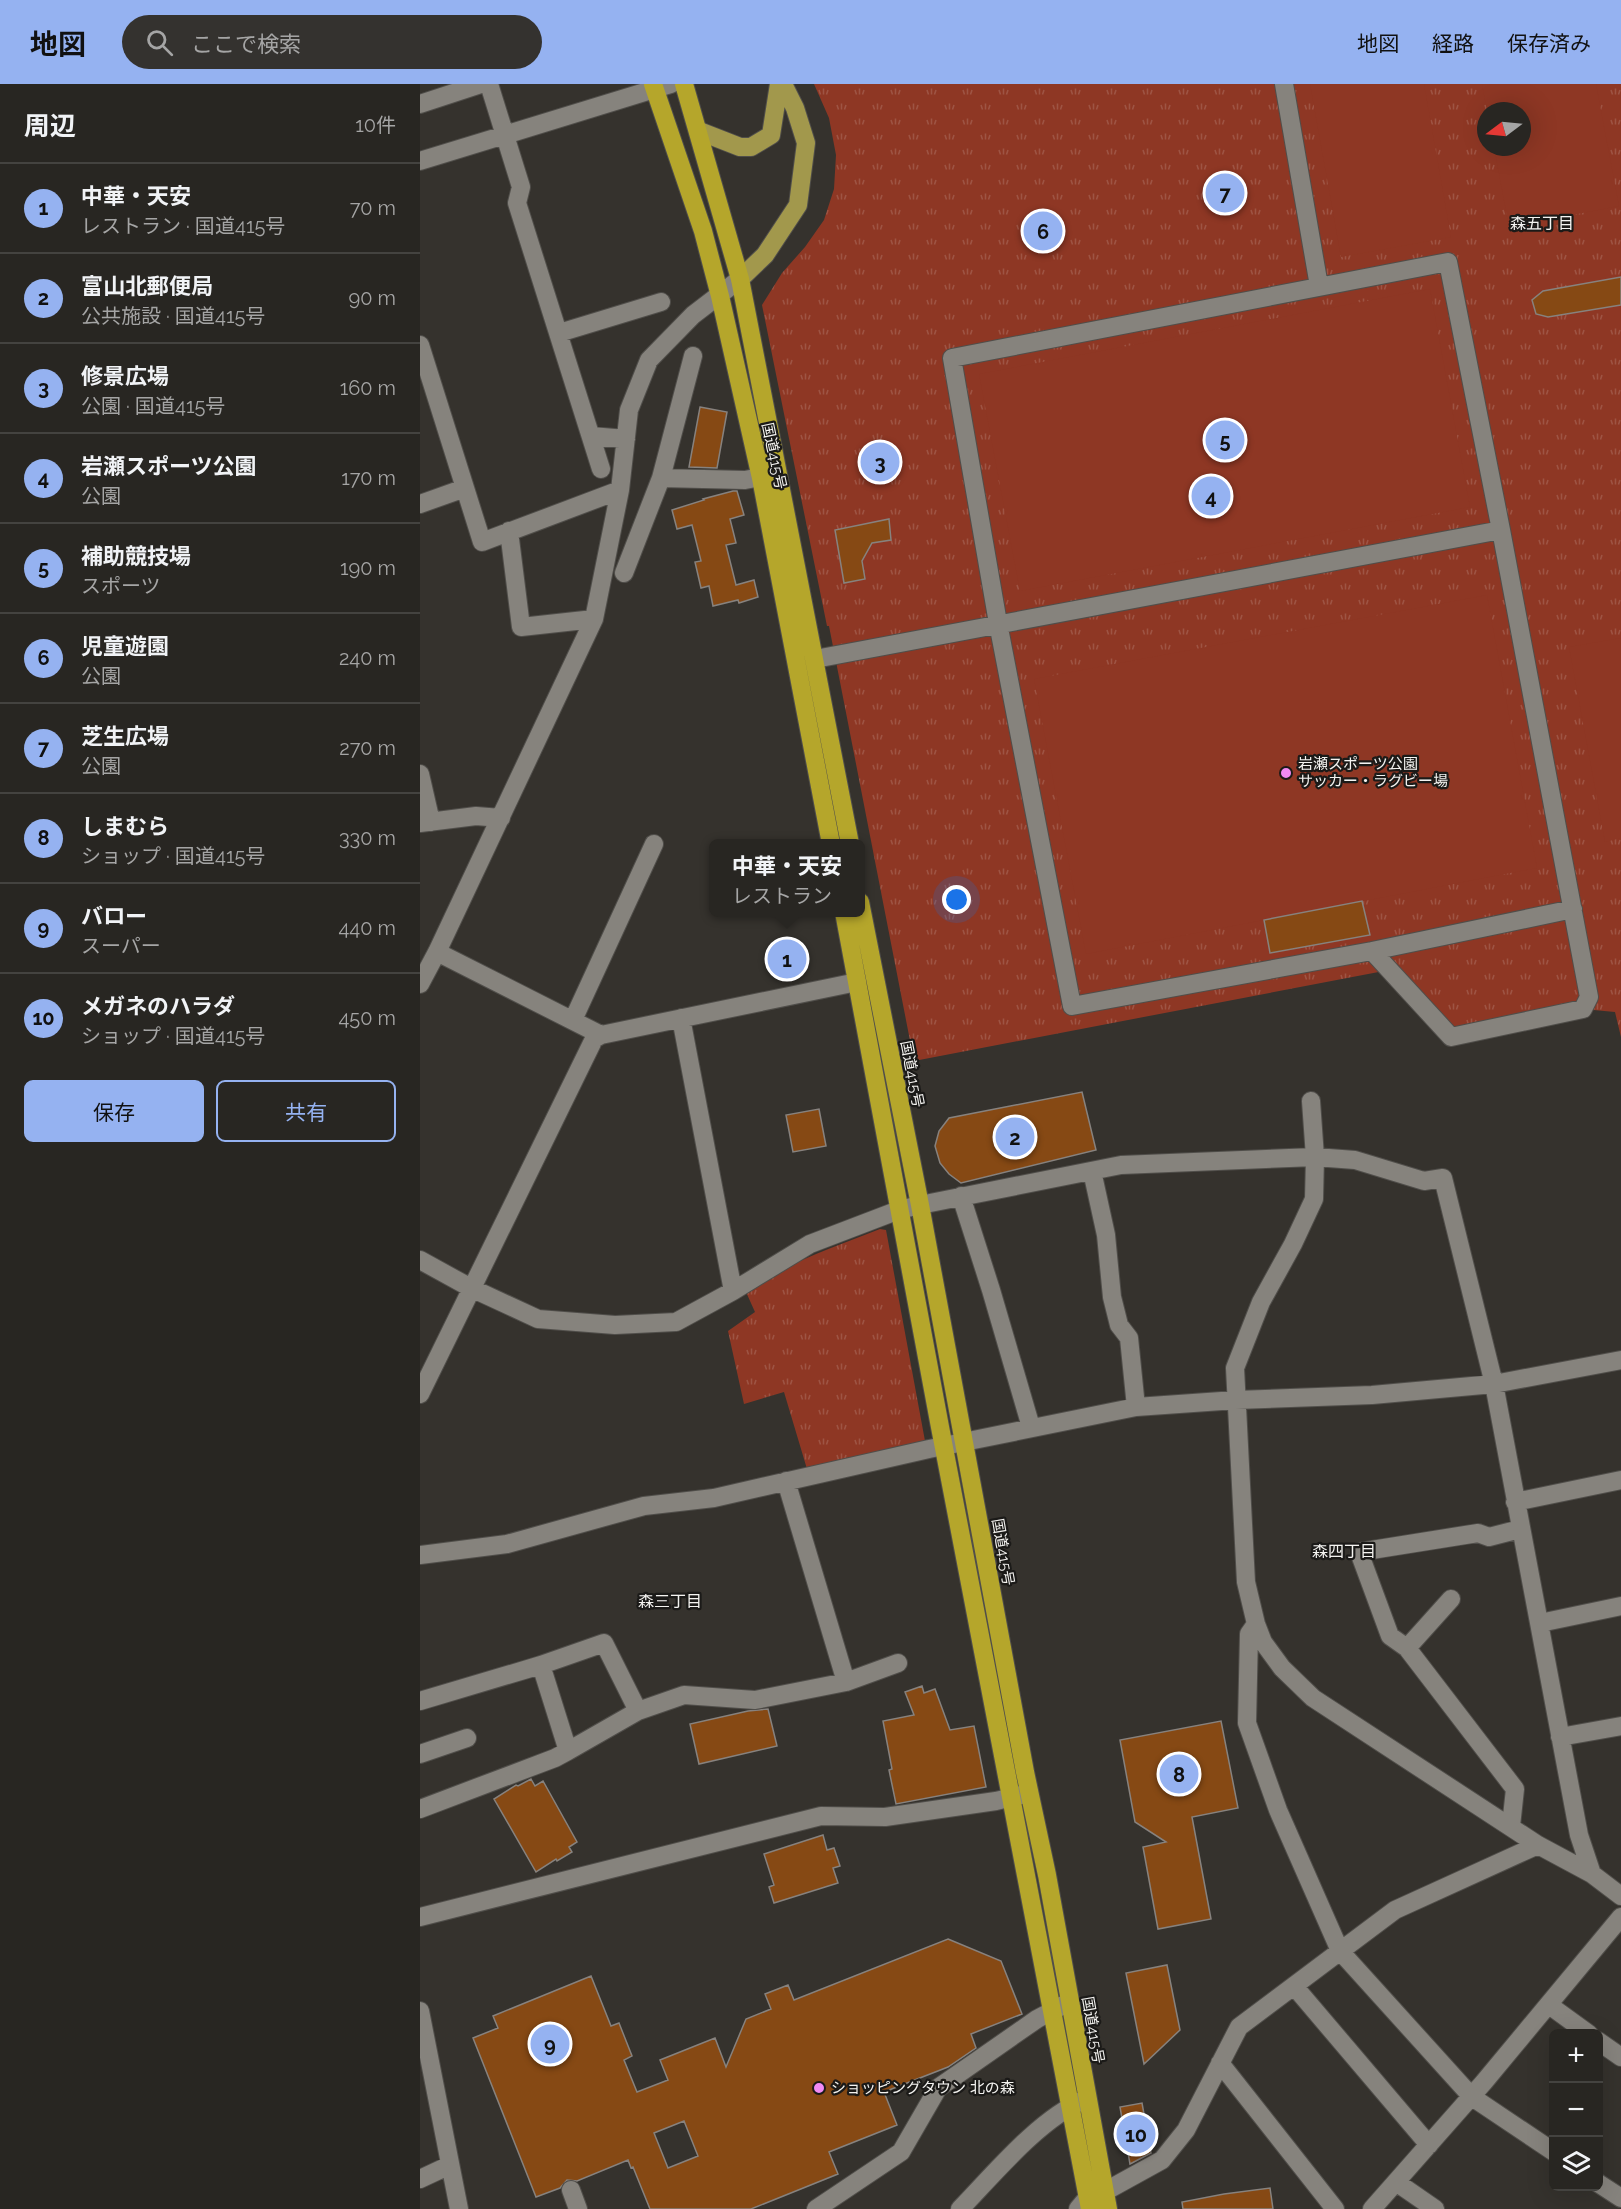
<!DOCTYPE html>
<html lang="ja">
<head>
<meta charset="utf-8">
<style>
  :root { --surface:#282622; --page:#34322f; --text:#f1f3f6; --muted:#a5a5a5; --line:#444340; --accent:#95b2f1 }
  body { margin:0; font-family:Raleway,"Noto Sans JP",sans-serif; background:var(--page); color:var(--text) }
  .controls { position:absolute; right:18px; bottom:18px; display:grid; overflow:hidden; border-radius:9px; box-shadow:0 6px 24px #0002 }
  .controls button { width:54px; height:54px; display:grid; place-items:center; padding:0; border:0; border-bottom:2px solid var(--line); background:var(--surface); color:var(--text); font:30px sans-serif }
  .compass { position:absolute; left:1057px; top:18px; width:54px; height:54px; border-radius:50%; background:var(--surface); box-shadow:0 6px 24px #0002; rotate:254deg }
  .you { position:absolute; left:537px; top:816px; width:21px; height:21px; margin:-15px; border:4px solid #fff; border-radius:50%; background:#1a73e8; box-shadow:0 0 0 9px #1a73e833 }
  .badge { display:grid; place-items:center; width:39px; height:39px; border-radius:50%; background:var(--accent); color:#111; font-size:20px; font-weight:700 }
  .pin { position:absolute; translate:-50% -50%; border:3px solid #fff; box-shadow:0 2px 6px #0006 }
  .popup { position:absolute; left:289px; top:755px; width:156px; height:78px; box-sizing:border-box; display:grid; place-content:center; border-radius:9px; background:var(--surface); filter:drop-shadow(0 2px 4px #0005); font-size:20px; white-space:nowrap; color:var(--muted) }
  .popup b { font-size:22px; color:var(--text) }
  .popup::after { content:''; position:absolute; left:50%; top:100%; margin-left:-12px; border:12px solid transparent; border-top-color:var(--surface) }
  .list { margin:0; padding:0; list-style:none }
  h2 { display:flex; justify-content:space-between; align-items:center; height:78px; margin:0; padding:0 24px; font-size:26px }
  h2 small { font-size:20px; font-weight:400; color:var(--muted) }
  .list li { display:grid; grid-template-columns:39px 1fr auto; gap:18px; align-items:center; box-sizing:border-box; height:90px; padding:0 24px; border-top:2px solid var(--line) }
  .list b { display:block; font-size:22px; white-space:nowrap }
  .list p { margin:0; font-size:20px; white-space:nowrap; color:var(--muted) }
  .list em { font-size:20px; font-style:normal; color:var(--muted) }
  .actions { display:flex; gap:12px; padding:18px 24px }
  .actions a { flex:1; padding:14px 0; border:2px solid var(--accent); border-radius:9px; text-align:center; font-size:21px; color:var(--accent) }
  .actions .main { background:var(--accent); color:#111 }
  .icon { flex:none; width:33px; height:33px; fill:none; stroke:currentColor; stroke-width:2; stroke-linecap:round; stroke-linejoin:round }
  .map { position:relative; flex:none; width:1201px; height:2125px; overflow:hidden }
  header { display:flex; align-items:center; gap:36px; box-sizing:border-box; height:84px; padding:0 30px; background:var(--accent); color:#111 }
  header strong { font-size:28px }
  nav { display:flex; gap:33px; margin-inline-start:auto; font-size:21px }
  .search { width:420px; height:54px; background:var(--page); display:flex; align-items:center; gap:15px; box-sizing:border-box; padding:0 21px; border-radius:33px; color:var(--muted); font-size:22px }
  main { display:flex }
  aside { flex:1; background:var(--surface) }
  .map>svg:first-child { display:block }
  .grass { fill:url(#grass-tufts); fill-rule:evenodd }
  .pitch { fill:#8e3724 }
  .building { fill:#864914; stroke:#87827e; stroke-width:1.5; fill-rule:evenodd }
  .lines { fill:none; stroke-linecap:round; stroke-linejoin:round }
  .minor-casing { stroke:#504e4a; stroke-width:20 }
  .major-casing { stroke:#504e4a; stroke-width:20 }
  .highway-casing { stroke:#504e4a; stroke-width:20 }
  .minor { stroke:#86837d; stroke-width:18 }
  .major { stroke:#a2984c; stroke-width:18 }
  .highway { stroke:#b5a62b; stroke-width:18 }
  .poi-dot { fill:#f18af4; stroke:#1b1a18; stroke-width:2 }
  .labels { text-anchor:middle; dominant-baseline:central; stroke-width:4.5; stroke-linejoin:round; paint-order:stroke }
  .street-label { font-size:15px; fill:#f4f3f0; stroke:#1b1a18 }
  .poi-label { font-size:15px; fill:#f4f3f0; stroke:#1b1a18; text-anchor:start }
  .neighbourhood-label { font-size:16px; fill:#f4f3f0; stroke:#1b1a18 }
</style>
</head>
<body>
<header>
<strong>地図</strong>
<div class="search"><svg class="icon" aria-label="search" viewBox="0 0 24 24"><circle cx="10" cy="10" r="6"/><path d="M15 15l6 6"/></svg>ここで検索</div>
<nav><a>地図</a><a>経路</a><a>保存済み</a></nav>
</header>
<main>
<aside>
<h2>周辺<small>10件</small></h2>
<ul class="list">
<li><span class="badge">1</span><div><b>中華・天安</b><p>レストラン · 国道415号</p></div><em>70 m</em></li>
<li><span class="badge">2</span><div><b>富山北郵便局</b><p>公共施設 · 国道415号</p></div><em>90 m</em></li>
<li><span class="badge">3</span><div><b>修景広場</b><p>公園 · 国道415号</p></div><em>160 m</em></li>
<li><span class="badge">4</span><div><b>岩瀬スポーツ公園</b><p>公園</p></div><em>170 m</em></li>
<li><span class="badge">5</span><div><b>補助競技場</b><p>スポーツ</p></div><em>190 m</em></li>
<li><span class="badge">6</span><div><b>児童遊園</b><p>公園</p></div><em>240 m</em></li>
<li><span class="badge">7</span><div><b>芝生広場</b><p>公園</p></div><em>270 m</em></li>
<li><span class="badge">8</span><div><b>しまむら</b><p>ショップ · 国道415号</p></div><em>330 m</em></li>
<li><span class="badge">9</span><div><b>バロー</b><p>スーパー</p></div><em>440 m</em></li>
<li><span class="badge">10</span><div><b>メガネのハラダ</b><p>ショップ · 国道415号</p></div><em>450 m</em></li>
</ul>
<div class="actions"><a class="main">保存</a><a>共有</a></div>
</aside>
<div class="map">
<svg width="1201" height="2125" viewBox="0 0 1201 2125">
  <defs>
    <pattern id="grass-tufts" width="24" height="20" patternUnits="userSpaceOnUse" patternTransform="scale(1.5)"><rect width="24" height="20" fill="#8e3724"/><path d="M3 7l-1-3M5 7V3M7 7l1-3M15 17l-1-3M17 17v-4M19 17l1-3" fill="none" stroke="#9e5444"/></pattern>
  </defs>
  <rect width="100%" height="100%" fill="#35322d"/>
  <path class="grass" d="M394,0H1201V953L1195,928L1163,925L1031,953L969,886L494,977L421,603L409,542H407L342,221L362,189L385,163L404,136L414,105L416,71L409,34ZM1066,27H1102V63H1066Z
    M460,1145L466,1146L505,1357L387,1385L364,1308L324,1320L308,1247L335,1228L326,1208C366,1179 414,1163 460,1145Z"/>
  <path class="pitch" d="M890,0H1004L1031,153L921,173Z
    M1062,0H1176L1199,122L1089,143L1074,63H1102V27H1067Z
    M1010,205L1050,423L600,507L559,290Z
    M1067,511L1117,784L666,870L614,595Z
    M1201,554V754L1185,758L1149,563Z"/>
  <path class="building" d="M1201,193V221L1128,233L1116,230L1112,216L1123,207Z
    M280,323L307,328L297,384L269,383Z
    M313,407H317L324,431L310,435L316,459L306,461L316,501L334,496L338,513L319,519L318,516L293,522L289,502L281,504L275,478L281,477L272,441L257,445L252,426L284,416L283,415Z
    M469,435L471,456L452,459L442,477L445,495L424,499L415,446Z
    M942,817L950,851L850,869L844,836Z
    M662,1008L676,1066L541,1099L529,1090L520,1079L515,1062L519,1047L529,1034Z
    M399,1025L406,1062L373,1068L366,1031Z
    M502,1602L504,1609L515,1605L530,1646L554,1642L566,1703L476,1720L469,1686L472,1685L463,1637L494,1631L485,1608Z
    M348,1625L357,1662L279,1680L270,1640L328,1627Z
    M801,1637L818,1724L772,1733L791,1835L738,1845L723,1763L746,1758L715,1738L700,1656Z
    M111,1695L115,1702L123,1697L157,1758L149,1763L152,1768L137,1777L136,1775L116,1788L74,1715L96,1701L98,1702Z
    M403,1751L407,1766L414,1764L420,1782L413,1784L418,1799L354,1819L349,1803L354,1801L344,1770Z
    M528,1855L581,1877L602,1930L551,1950L556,1964L528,1983L464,2008L477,2041L409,2068L418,2090L331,2125H230L213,2083L211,2084L208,2076L157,2097L147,2096L140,2104L116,2113L53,1954L78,1944L73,1932L171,1892L191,1942L199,1939L212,1972L204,1976L217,2008L248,1996L240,1976L295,1954L306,1983L326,1935L351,1925L345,1910L368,1901L374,1916ZM264,2037L278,2072L248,2084L234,2049Z
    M747,1881L760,1946L724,1980L706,1889Z
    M722,2019L731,2069L710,2080L700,2023Z
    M850,2104L853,2125H763L762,2118L804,2110Z"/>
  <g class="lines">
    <g class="minor-casing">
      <path id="minor" d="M69,0L101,103L97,119L181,385
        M864,0L899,202
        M0,20L61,0
        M0,77L251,0
        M1028,178L1081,446L1169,913L1163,925L1031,953L952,867L652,922L578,539L532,274Z
        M139,249L241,218
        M0,261L62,458L200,406
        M171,352L206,355
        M241,394L325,396L355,390
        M0,420L45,404
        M89,447L101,543L174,535
        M204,489L241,394L273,272
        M395,575L1081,446
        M0,690L11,738
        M0,739L56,732L81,734
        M952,867L1153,825
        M17,868L181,951
        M0,900L17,868L174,535L200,406L209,326L229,276L273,231L320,195
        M261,934L313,1207
        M153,936L234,760
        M891,1017L895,1073L935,1076L1004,1097L1023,1094L1074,1300L1159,1751L1172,1790
        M672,1087L686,1151L692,1213L699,1241L709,1254L716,1323
        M541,1112L571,1206L611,1343
        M0,1176L51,1204L118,1235L195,1241L256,1238L313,1207L390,1160L479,1126L500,1121L701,1081L895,1073L894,1115L873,1160L841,1218L815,1284L826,1498L836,1540L843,1558L862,1584L893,1614L1118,1761L1172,1790L1201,1812
        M0,1310L174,955L181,951L437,898
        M366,1397L426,1598
        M1095,1418L1201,1396
        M0,1471L87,1460L224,1422L294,1414L509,1365L716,1323L816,1316L952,1311L1074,1300L1201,1276
        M1031,1515L987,1564L970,1552L939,1468L1058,1449L1069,1453L1100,1445
        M1120,1539L1201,1522
        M836,1540L829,1550L827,1639L858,1726L920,1867L1052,2013L1134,2068
        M987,1564L1095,1705L1091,1742
        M121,1581L184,1559L218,1627L148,1667
        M0,1617L121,1581L148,1667L135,1674L0,1725
        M218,1627L264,1611L335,1616L426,1598L478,1579
        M1140,1653L1201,1642
        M0,1670L47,1654
        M0,1833L401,1732L465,1733L576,1717L609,1709
        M874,1902L1009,2061
        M1129,1921L1169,1950
        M0,1927L39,2125
        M1178,1957L1201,1973
        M800,1979L915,2125
        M0,2095L30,2081
        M976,2098L1015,2125
        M1178,2099L1201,2114
        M151,2106L158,2125
        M396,2125L481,2068L518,2004L617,1935L649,1918
        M540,2125C574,2090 619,2035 664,2016
        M658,2125L668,2113L684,2108L742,2076L766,2046L819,1943L975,1826L1118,1761
        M952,2125L1064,1998L1201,1833"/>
    </g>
    <g class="major-casing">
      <path id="major" d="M279,47L320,63H331L351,51L359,0
        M320,195L345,171L378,121L386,59L375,24L363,0"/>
    </g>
    <g class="highway-casing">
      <path id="highway" d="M233,0L283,147L300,212L341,394L411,760
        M264,0L320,195L430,760
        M440,818L500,1121L605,1688L627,1791L688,2125
        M424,828L520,1343L670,2125"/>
    </g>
    <use href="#minor" class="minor"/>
    <use href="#major" class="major"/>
    <use href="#highway" class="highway"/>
  </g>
  <g class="poi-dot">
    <circle cx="866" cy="689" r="6"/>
    <circle cx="399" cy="2004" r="6"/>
  </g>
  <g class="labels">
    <g class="street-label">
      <text transform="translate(354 372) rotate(78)">国道415号</text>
      <text transform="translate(492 990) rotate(79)">国道415号</text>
      <text transform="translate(583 1468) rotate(80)">国道415号</text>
      <text transform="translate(673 1946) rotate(80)">国道415号</text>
    </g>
    <g class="poi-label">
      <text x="878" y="680">岩瀬スポーツ公園<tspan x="878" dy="17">サッカー・ラグビー場</tspan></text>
      <text x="411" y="2004">ショッピングタウン 北の森</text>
    </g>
    <g class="neighbourhood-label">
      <text x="1122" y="139">森五丁目</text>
      <text x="924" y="1467">森四丁目</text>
      <text x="250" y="1517">森三丁目</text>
    </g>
  </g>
</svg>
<div class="controls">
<button>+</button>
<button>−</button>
<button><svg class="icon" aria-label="layers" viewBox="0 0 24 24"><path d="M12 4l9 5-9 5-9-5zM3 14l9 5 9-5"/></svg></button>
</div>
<svg class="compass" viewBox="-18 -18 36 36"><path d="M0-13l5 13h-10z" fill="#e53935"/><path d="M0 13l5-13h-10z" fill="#a5a5a5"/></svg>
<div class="you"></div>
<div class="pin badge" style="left:367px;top:875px">1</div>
<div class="popup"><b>中華・天安</b>レストラン</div>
<div class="pin badge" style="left:595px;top:1053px">2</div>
<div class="pin badge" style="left:460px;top:378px">3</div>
<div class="pin badge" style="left:791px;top:412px">4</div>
<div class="pin badge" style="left:805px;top:356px">5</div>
<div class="pin badge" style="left:623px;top:147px">6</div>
<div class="pin badge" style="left:805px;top:109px">7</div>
<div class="pin badge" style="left:759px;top:1690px">8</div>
<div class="pin badge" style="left:130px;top:1960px">9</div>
<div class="pin badge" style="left:716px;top:2050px">10</div>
</div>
</main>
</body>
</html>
